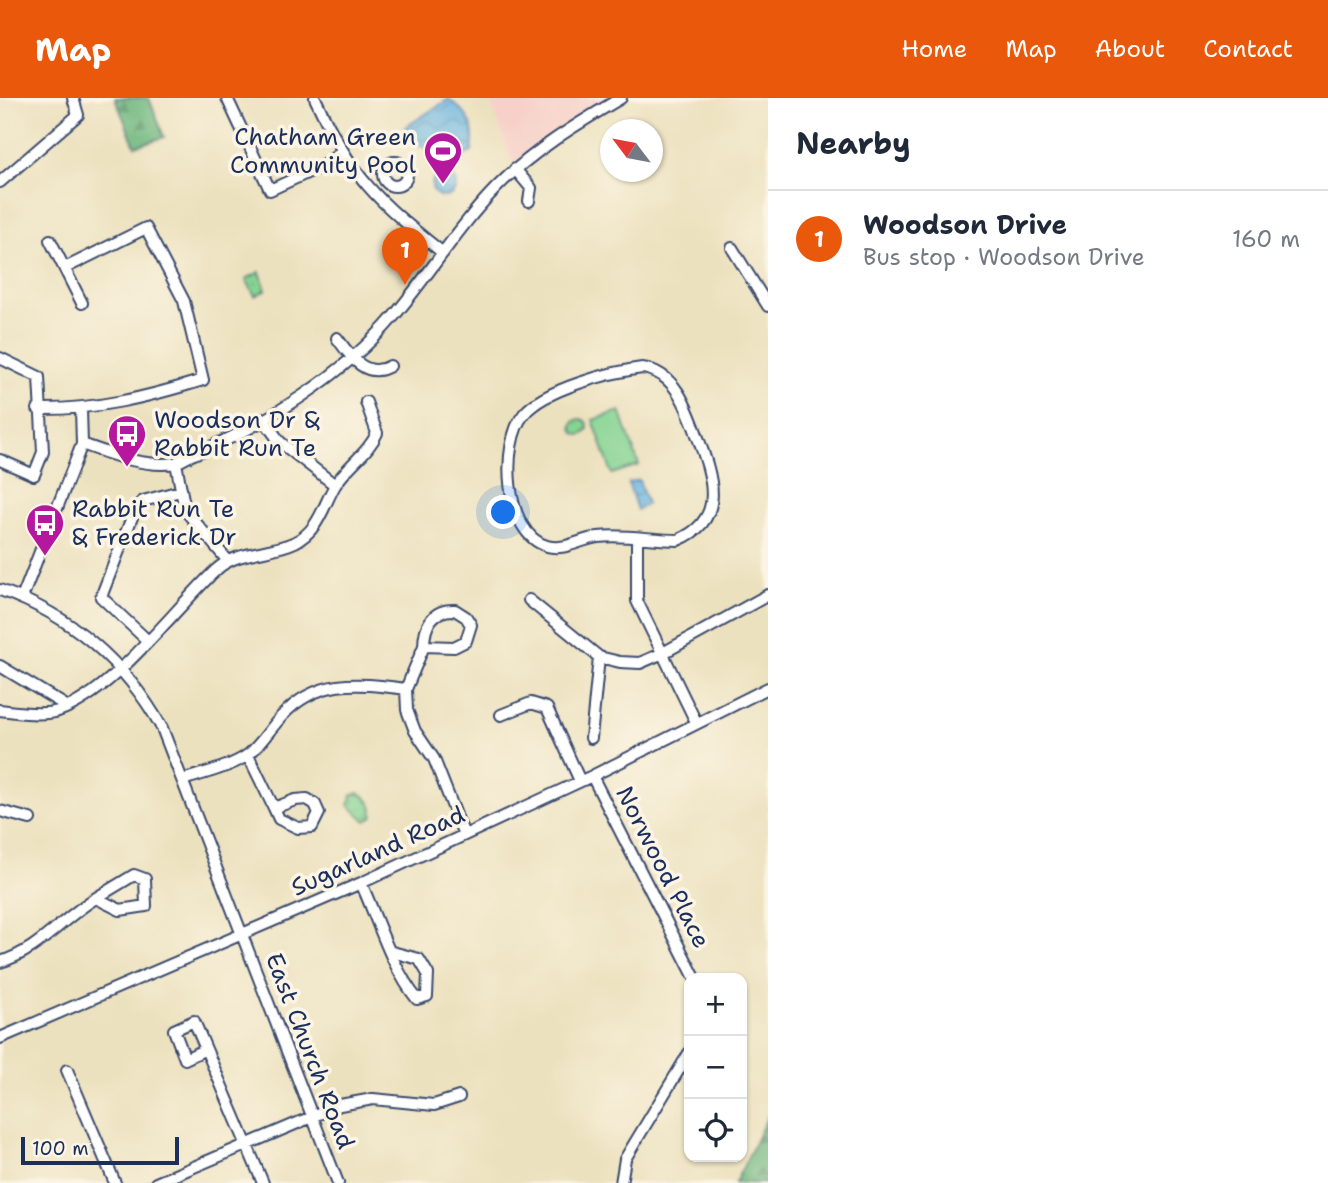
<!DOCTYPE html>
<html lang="en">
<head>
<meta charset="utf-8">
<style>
  :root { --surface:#fff; --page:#f6f6f7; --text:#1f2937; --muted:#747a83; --line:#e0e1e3; --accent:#ea580c }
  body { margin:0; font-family:"Shantell Sans",sans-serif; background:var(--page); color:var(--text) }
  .controls { position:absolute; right:21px; bottom:21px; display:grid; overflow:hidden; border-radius:14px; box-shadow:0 2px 5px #0004 }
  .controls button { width:63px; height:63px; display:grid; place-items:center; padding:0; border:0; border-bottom:2px solid var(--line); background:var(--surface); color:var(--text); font:35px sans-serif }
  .compass { position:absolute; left:600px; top:21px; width:63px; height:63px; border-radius:50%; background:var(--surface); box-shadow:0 2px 5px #0004; rotate:302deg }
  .scale { position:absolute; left:21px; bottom:18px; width:158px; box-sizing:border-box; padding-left:7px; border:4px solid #1b2f5e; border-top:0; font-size:19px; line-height:24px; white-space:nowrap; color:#1b2f5e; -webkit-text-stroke:5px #fcf5e5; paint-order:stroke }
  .you { position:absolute; left:504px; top:415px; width:24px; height:24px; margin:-18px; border:5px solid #fff; border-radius:50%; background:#1a73e8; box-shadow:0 0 0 10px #1a73e833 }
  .badge { display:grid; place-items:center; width:46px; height:46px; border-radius:50%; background:var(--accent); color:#fff; font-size:23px; font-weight:700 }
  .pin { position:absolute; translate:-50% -58px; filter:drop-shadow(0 2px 4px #0008) }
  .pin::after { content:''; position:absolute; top:37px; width:24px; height:21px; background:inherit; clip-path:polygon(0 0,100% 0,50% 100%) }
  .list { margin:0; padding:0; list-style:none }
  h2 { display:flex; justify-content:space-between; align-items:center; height:91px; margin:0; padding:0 28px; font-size:30px }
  h2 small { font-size:23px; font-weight:400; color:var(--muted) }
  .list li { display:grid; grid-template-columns:46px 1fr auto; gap:21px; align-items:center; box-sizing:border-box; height:98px; padding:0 28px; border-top:2px solid var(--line) }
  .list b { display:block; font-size:26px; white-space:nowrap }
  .list p { margin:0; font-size:23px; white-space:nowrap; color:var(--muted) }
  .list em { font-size:23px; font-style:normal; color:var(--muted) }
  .icon { flex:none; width:38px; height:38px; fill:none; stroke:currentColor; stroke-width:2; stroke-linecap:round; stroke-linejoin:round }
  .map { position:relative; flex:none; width:768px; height:1085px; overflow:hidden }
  header { display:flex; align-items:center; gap:42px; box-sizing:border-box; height:98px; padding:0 35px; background:var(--accent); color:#fff }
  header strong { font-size:33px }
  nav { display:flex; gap:38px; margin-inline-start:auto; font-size:24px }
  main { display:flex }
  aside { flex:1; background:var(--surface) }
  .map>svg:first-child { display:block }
  .built { fill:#f7d1c9 }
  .green { fill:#86d493; stroke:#508278; stroke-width:2 }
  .forest { fill:url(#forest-firs); stroke:#44726e; stroke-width:2 }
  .park { fill:url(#park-dots); stroke:#508278; stroke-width:2 }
  .water { fill:url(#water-waves); stroke:#40729f; stroke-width:2 }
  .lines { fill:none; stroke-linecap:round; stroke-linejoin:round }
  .minor-casing { stroke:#3a4a6c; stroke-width:14 }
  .minor { stroke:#fff; stroke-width:10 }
  .labels { text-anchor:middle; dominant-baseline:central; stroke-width:7; stroke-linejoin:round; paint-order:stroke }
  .poi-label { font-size:24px; fill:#1b2f5e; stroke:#fcf5e5; text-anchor:start }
  .street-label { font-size:24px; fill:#1b2f5e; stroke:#fcf5e5 }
</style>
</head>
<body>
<header>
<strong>Map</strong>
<nav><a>Home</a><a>Map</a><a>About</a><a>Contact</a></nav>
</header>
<main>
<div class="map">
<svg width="768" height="1085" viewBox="0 0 768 1085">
  <defs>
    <pattern id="forest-firs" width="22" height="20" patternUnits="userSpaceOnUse" patternTransform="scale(1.75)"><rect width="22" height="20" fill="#6cb67d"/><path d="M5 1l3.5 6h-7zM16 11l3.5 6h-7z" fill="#58946a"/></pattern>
    <pattern id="park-dots" width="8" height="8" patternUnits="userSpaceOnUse" patternTransform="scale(1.75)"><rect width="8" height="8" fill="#86d493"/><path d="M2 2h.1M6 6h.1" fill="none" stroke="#73b681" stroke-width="1.8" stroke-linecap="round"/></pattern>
    <pattern id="water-waves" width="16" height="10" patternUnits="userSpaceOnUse" patternTransform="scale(1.75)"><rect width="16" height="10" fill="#66b4e0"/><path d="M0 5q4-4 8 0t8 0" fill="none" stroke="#5393b9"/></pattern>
  </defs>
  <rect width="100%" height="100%" fill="#fcf5e5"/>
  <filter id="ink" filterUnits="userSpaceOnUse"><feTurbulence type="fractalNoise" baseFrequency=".0143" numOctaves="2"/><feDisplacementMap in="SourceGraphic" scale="14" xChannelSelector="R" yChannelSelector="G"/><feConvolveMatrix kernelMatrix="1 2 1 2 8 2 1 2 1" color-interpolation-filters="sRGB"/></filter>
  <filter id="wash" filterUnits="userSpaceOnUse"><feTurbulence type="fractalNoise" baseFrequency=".00686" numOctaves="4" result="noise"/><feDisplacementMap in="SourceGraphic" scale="28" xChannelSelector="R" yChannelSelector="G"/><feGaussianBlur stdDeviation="1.57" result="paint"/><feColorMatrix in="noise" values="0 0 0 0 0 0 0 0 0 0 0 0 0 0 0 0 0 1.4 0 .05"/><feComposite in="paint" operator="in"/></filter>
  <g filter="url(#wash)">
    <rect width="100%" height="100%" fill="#ece1be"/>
    <path class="built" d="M489,0H621L515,71Z"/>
    <path class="green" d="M620,313L639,367L612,376L593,322Z"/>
    <path class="forest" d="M115,0H149L164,39L135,48Z
      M768,1018V1085H735Z"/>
    <path class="park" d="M260,174L266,192L255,198L246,181Z
      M572 329a8 8 0 1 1 16 0a8 8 0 1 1-16 0Z
      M359,695C369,700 373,707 373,718L366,723L349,707L352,697Z"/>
    <path class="water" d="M449,1C470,17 476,29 472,54L460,59L408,45L404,30Z
      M432 87a12 12 0 1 1 24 0a12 12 0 1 1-24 0Z
      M639,382L647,406L637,412L628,385Z"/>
  </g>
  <g filter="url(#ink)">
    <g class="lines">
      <g class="minor-casing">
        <path id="minor" d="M227,0L270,92L320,69L341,55
          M315,0C351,79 376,102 443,155
          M383 76a12 12 0 1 1 24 0a12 12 0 1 1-24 0Z
          M515,71L531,90L529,103
          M0,84L78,17L73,0
          M50,142L82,205
          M732,150L768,208
          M337,240C350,258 366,282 390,268
          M0,260L39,279L43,354L34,377L0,362
          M642,270C675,274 687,309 697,337C711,376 729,421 678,442C652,442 624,436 598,439C581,441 565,453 547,448C504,436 500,345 524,316C544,291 611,274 642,270Z
          M38,311C96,312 148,299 203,282L184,203L146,130L65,170
          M263,321L280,344L335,387
          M82,346C110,356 145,370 175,365C181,363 188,358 194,356C264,328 345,276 394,218C429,177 458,129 496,90C532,53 577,26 621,0
          M176,365L185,412L228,463
          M637,442V503L696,624
          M0,492C71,517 125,564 162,630L338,1085
          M22,500L82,346L81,311
          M529,502L599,559L620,564L640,565L663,555L768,497
          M455,512L466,519L471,527L466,543L454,549L424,548C424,528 432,511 455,512Z
          M148,543L101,499L136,409L143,403L180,393
          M424,548L406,591L407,612L415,633L434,661L464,737
          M0,568L68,609
          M0,612C16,614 43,618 58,613C112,596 175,510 216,472C237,452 270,456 295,444C318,433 323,409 334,389C345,369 368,356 377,335L366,304
          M501,617L531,605L547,610L580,683
          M591,640L599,559
          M248,657L274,710
          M592,678L695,880
          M183,682C203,675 232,669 249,656C261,646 270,631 281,619C317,579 358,585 406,591
          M307,701L315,706L319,715L312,729L298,730L279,721L274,710L295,702Z
          M0,713L30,721
          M134,777L145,781L146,808L120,812L96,800Z
          M361,785C378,822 391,869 417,901L427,898L428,876L419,861L392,854
          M0,864C39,853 62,820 96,800
          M0,940L361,785L592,678L768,590
          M206,951L185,961L174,932L194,923L263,1085
          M67,972L115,1085
          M156,1085L340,1007L373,1001L434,1007L459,999
          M621,1085L625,1061L689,955"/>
      </g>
      <use href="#minor" class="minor"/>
    </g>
  </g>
  <defs>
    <g id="stadium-pin" transform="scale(2.0125)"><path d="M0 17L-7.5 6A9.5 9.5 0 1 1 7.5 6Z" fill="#b5179e" stroke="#fcf5e5"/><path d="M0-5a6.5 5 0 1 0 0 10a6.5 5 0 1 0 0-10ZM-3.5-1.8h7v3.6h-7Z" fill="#fff"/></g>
    <g id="bus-pin" transform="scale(2.0125)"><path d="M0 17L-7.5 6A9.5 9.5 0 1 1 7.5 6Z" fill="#b5179e" stroke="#fcf5e5"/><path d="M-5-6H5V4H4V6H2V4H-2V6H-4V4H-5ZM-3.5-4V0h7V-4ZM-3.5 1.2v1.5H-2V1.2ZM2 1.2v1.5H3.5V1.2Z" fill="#fff"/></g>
  </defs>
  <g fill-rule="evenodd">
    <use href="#stadium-pin" x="443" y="53"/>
    <use href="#bus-pin" x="127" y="336"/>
    <use href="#bus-pin" x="45" y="425"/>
  </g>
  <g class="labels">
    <g class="poi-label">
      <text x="416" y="39" text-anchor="end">Chatham Green<tspan x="416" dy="28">Community Pool</tspan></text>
      <text x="154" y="322">Woodson Dr &amp;<tspan x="154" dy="28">Rabbit Run Te</tspan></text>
      <text x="72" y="411">Rabbit Run Te<tspan x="72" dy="28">&amp; Frederick Dr</tspan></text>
    </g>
    <g class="street-label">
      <text transform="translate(378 753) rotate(-24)">Sugarland Road</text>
      <text transform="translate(663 769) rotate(63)">Norwood Place</text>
      <text transform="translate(310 953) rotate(69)">East Church Road</text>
    </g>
  </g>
</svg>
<div class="controls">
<button>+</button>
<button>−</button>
<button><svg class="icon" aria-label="locate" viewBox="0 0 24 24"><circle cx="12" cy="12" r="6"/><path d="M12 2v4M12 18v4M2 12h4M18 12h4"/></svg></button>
</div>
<svg class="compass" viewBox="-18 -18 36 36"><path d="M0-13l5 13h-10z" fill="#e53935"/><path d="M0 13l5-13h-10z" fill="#747a83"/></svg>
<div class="scale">100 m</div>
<div class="you"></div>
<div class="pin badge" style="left:405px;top:187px">1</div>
</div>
<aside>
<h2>Nearby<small></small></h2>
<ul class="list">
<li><span class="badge">1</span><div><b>Woodson Drive</b><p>Bus stop · Woodson Drive</p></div><em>160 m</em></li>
</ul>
</aside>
</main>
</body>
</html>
